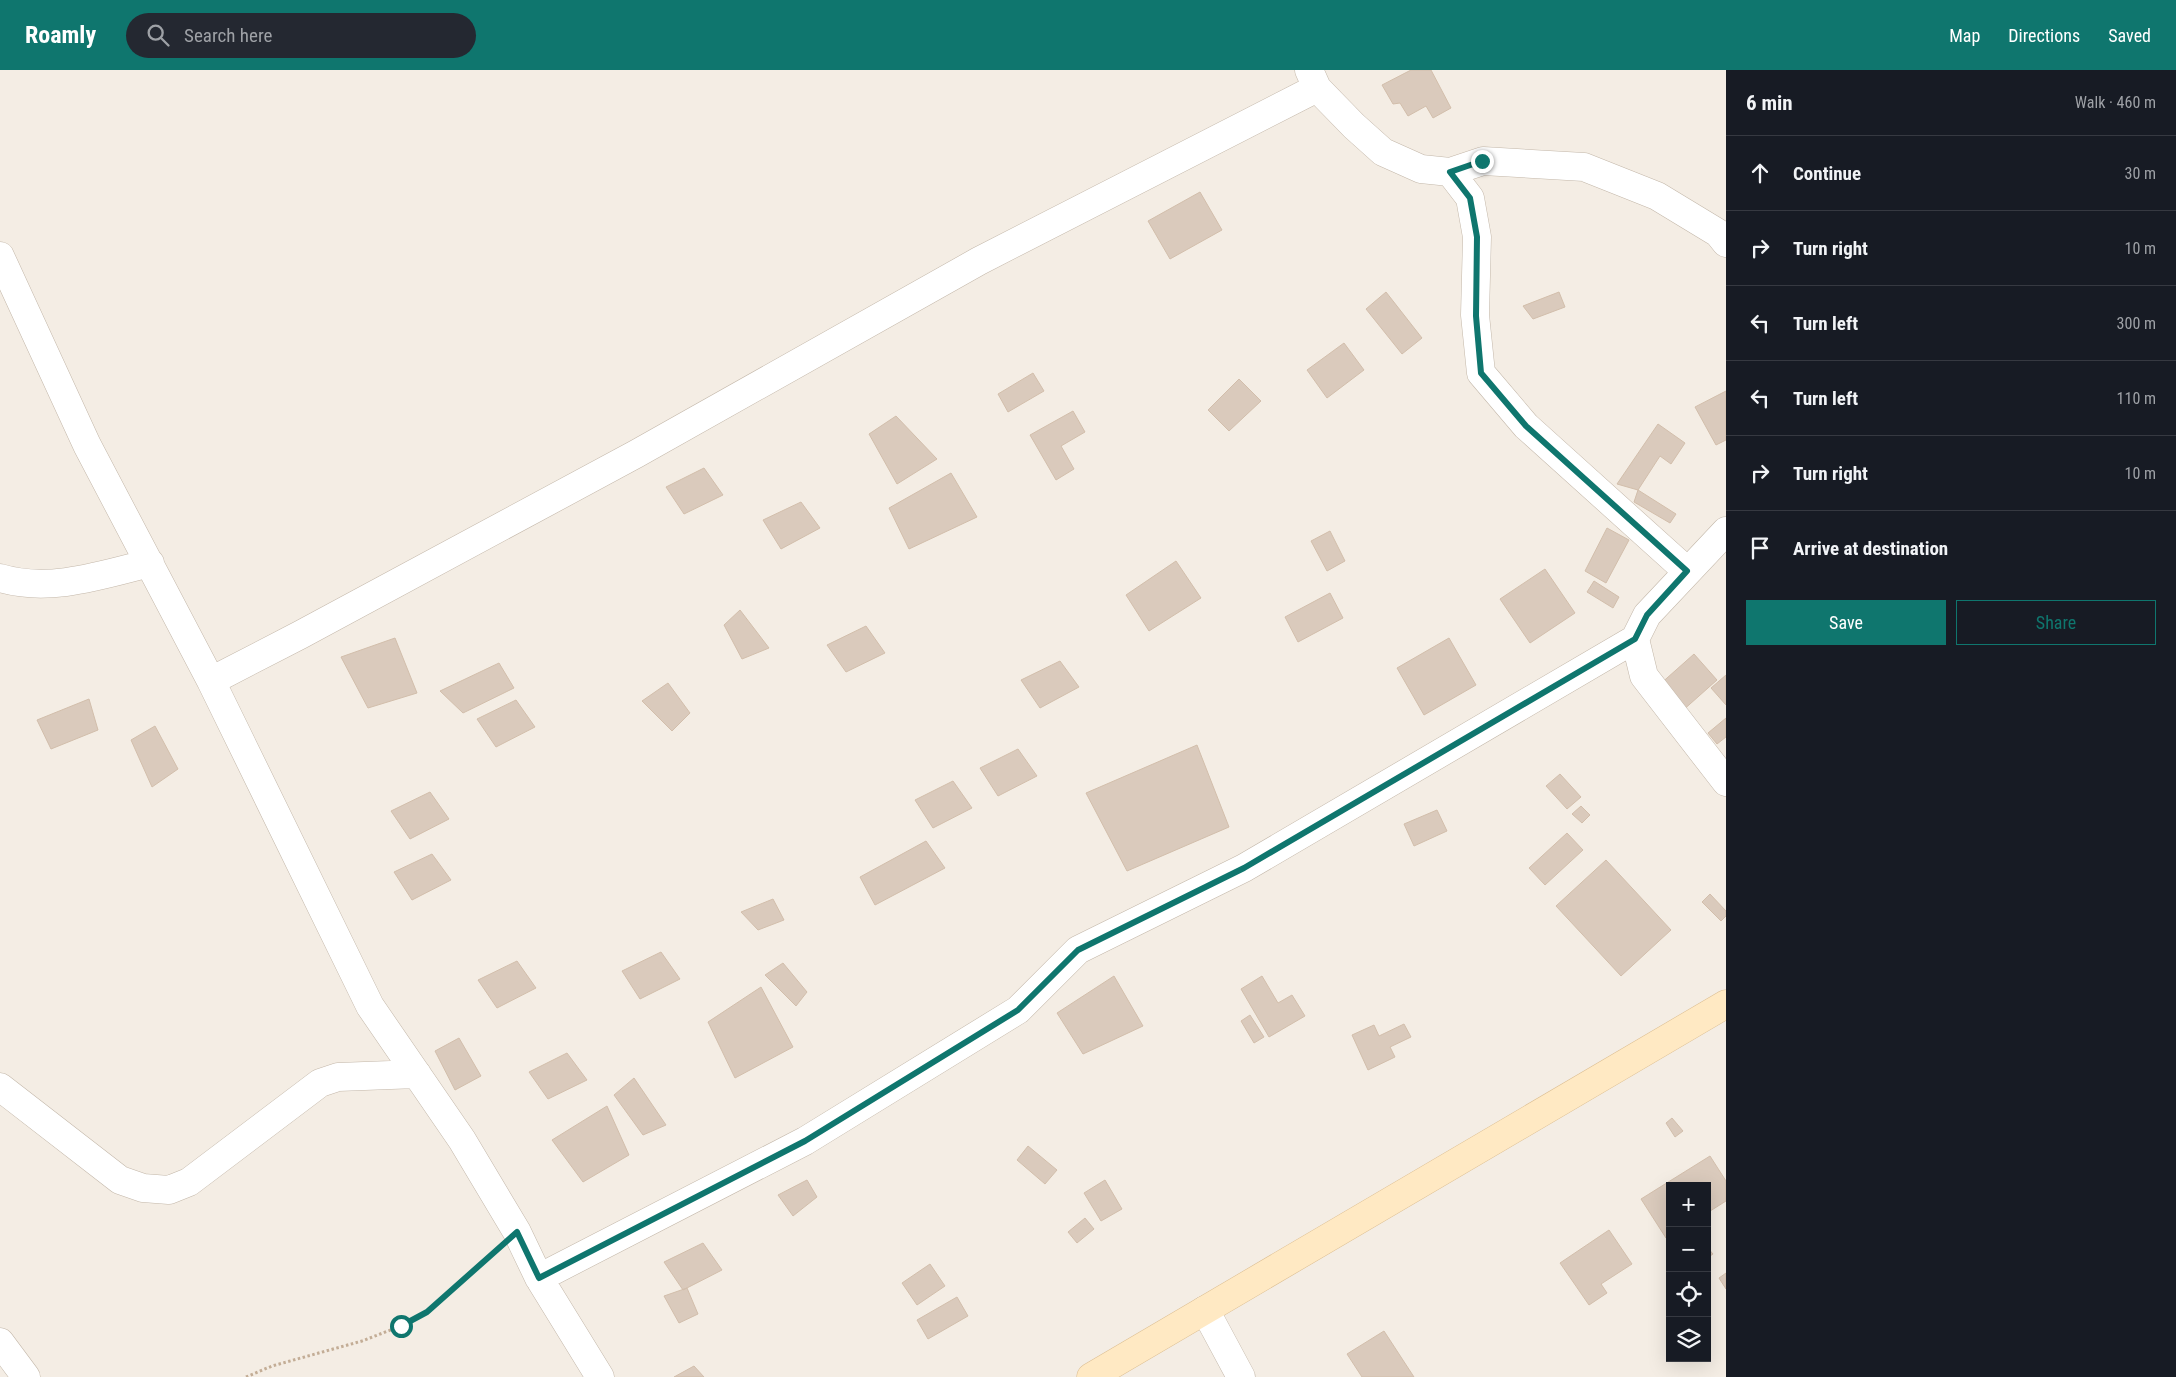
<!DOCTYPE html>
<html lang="en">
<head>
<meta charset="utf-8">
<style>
  :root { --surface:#171b24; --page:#242831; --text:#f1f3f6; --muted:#9ea1a6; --line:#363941; --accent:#0f766e }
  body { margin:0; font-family:"Roboto Condensed",sans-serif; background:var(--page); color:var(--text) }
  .controls { position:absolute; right:15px; bottom:15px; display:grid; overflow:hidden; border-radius:0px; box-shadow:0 5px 20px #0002 }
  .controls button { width:45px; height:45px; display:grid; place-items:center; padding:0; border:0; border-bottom:1px solid var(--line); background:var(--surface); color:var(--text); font:25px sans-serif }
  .stop { position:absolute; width:15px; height:15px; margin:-11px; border:4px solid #0f766e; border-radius:50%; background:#fff }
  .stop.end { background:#0f766e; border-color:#fff; box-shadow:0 1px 5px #0008 }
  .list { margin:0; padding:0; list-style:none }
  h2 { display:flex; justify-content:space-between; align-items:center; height:65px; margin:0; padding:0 20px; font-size:21px }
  h2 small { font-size:16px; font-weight:400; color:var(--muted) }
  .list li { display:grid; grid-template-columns:32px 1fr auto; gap:15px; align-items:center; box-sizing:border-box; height:75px; padding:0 20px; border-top:1px solid var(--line) }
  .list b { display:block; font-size:19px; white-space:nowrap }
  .list em { font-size:16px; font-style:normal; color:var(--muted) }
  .actions { display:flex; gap:10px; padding:15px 20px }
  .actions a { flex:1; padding:11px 0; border:1px solid var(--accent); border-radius:0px; text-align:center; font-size:18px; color:var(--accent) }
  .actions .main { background:var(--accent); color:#fff }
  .icon { flex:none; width:28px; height:28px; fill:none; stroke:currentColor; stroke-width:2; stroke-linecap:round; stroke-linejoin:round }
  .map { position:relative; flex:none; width:1726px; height:1307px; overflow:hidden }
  header { display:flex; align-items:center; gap:30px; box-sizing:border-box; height:70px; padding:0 25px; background:var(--accent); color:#fff }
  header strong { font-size:24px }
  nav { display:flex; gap:28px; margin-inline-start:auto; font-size:18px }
  .search { width:350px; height:45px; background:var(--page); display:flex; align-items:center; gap:12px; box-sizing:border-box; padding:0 18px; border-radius:28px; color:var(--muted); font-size:19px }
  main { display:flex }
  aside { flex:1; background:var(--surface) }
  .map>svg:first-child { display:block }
  .building { fill:#dacabc; stroke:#d2beab }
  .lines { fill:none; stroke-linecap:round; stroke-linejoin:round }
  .street-casing { stroke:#c3b7a9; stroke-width:29 }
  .secondary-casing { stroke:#dcbe91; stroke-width:29 }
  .path { stroke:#c3ad96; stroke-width:3; stroke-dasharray:2.5 2.5; stroke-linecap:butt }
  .street { stroke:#fff; stroke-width:28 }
  .secondary { stroke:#ffe9c3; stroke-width:28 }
  .route { stroke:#0f766e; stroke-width:6 }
</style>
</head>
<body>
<header>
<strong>Roamly</strong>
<div class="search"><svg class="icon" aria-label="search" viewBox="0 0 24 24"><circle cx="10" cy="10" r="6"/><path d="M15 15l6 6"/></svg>Search here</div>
<nav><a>Map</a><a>Directions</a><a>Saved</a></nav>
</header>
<main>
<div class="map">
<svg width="1726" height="1307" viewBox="0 0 1726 1307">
  <rect width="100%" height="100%" fill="#f4ede4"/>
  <path class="building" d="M1411,0H1431L1451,38L1433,48L1426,36L1408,46L1400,33L1393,34L1382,15Z
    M1200,122L1222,160L1170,189L1148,151Z
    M1386,222L1422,268L1402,284L1366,239Z
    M1559,222L1565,237L1533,249L1523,236Z
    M1344,273L1364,300L1327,328L1307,300Z
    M1033,303L1044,321L1008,342L998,324Z
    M1239,309L1261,331L1229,361L1208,340Z
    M1726,321V370L1716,375L1695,337Z
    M1073,341L1085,362L1061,376L1074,399L1056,410L1030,365Z
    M896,346L937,389L897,414L869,364Z
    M1658,354L1685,373L1671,394L1660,386L1638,420L1617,414Z
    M704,398L723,425L684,444L666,417Z
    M951,403L977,447L909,479L889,438Z
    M1638,420L1676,444L1670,453L1634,432Z
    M801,432L820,458L781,479L763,450Z
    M1607,458L1629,470L1606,513L1585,501Z
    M1330,461L1345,491L1327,501L1311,471Z
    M1176,491L1201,528L1149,561L1126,525Z
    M1545,499L1575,543L1530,573L1500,529Z
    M1594,511L1619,527L1613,538L1587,522Z
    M1330,523L1343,548L1298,572L1285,547Z
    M740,540L769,578L742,589L724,555Z
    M866,556L885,583L846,602L827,575Z
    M395,568L417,623L368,638L341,587Z
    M1449,568L1476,615L1424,645L1397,598Z
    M1694,584L1717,610L1681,642L1658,616Z
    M1060,591L1079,617L1040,638L1021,610Z
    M499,593L514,618L463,643L440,621Z
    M1726,605V635L1711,618Z
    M668,613L690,643L672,661L642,631Z
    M89,629L98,660L51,679L37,650Z
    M516,630L535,657L496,677L477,649Z
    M1726,648V667L1717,674L1708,663Z
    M155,656L178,699L152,717L131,670Z
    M1197,675L1229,757L1127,801L1086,723Z
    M1018,679L1037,706L998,726L980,698Z
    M1560,704L1581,727L1567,739L1546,716Z
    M953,711L972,738L933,758L915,730Z
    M430,722L449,749L410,769L391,741Z
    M1581,736L1590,745L1582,753L1572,744Z
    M1437,740L1447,761L1414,776L1404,754Z
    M1567,763L1583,780L1545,815L1529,798Z
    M926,771L945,798L875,835L860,807Z
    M432,784L451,810L412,830L394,802Z
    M1606,790L1671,860L1621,906L1556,836Z
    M1710,824L1726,841V846L1721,851L1702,832Z
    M773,829L784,850L758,860L741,842Z
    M661,882L680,909L640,929L622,901Z
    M517,891L536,918L497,938L478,910Z
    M783,893L807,922L796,936L765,905Z
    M1114,906L1143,956L1083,984L1057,943Z
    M1262,906L1278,933L1292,925L1305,946L1269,967L1241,919Z
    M761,917L793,977L735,1008L708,952Z
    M1250,945L1264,967L1254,973L1241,951Z
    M1404,954L1411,967L1390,977L1395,987L1368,1000L1352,965L1374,955L1379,966Z
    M459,968L481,1006L455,1020L435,981Z
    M567,983L587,1010L548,1029L529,1002Z
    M634,1008L666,1055L643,1065L614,1025Z
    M607,1036L629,1085L583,1112L552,1070Z
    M1672,1048L1683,1061L1675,1067L1666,1053Z
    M1028,1076L1057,1100L1045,1114L1017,1090Z
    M1710,1086L1726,1111V1131L1707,1143V1116H1670V1166L1666,1168L1641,1129Z
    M807,1110L817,1127L793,1146L778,1125Z
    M1105,1110L1122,1139L1101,1151L1084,1123Z
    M1085,1148L1094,1159L1077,1173L1068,1162Z
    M1609,1160L1632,1194L1601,1214L1607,1223L1589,1235L1560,1193Z
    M703,1173L722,1200L683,1220L664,1192Z
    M1707,1177L1713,1184L1707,1188Z
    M930,1194L945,1216L917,1235L902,1213Z
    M1726,1203V1219L1719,1208Z
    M687,1218L698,1244L679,1253L664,1226Z
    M957,1227L968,1246L928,1269L917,1250Z
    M1384,1261L1414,1307H1362L1347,1284Z
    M694,1296L704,1307H674Z"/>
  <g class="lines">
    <g class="street-casing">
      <path id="street" d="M1309,0L1317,18L1354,56L1383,82L1421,99L1450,102L1470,128L1477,167L1475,245L1481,303L1526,356L1687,501
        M1450,102L1483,91L1584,97L1657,126L1718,163L1726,173
        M0,186L87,375L211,611L370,936L462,1070L517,1162L539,1208L600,1307
        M1726,461L1647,545L1635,569L1644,606L1726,712
        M0,508C49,523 102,505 150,493
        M211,611L300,565L636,384L979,191L1317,18
        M0,1017L120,1110L143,1118L169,1120L189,1112L320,1013L338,1007L417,1004
        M539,1208L805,1071L1018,940L1078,880L1244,798L1635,569
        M1205,1240L1241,1307
        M0,1272L26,1307"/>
    </g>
    <g class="secondary-casing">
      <path id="secondary" d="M1091,1307L1726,934"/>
    </g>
    <path class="path" d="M246,1307L272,1296L362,1271L401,1256L427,1243L494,1182"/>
    <use href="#street" class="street"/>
    <use href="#secondary" class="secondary"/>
  </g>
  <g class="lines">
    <path class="route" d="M401,1256L427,1242L517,1162L539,1208L805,1071L1018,940L1078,880L1244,798L1635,569L1647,545L1687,501L1526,356L1481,303L1476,246L1477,167L1470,128L1450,102L1482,91"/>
  </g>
</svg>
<div class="controls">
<button>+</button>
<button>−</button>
<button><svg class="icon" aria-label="locate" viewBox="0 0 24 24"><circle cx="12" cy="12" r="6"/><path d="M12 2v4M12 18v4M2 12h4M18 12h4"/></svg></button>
<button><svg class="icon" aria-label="layers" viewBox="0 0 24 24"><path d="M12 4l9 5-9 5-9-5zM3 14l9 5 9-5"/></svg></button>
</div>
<div class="stop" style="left:401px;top:1256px"></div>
<div class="stop end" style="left:1482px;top:91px"></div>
</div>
<aside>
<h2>6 min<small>Walk · 460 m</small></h2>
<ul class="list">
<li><svg class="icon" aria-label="ahead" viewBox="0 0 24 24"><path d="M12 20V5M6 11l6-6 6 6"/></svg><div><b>Continue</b></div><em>30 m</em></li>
<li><svg class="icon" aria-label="right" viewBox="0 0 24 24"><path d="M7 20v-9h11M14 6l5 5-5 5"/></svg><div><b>Turn right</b></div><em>10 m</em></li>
<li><svg class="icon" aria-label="left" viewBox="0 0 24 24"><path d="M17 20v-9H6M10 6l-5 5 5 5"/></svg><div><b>Turn left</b></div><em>300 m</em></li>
<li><svg class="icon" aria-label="left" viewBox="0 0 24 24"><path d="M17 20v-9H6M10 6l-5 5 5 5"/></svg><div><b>Turn left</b></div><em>110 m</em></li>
<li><svg class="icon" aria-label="right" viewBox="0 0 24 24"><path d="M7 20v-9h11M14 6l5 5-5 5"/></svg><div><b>Turn right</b></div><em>10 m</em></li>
<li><svg class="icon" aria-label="arrive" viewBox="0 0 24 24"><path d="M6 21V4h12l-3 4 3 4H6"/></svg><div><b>Arrive at destination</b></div></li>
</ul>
<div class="actions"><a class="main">Save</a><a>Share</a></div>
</aside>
</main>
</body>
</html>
